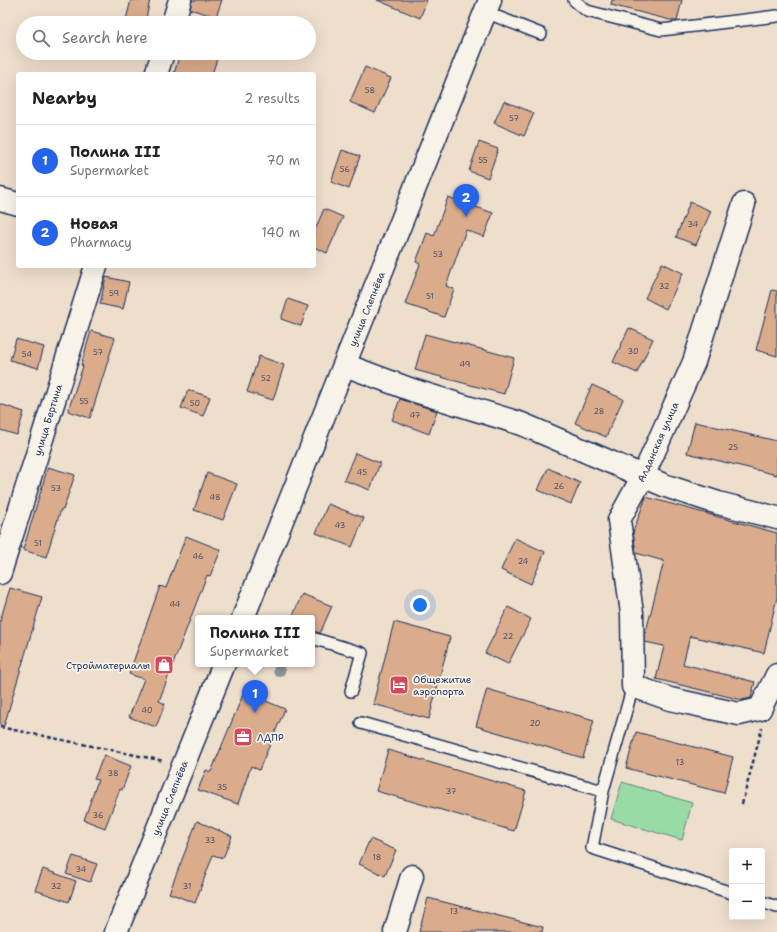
<!DOCTYPE html>
<html lang="en">
<head>
<meta charset="utf-8">
<style>
  :root { --surface:#fff; --page:#f2f2f2; --text:#202124; --muted:#757577; --line:#e0e0e0; --accent:#2563eb }
  body { margin:0; font-family:"Shantell Sans",sans-serif; background:var(--page); color:var(--text) }
  .controls { position:absolute; right:12px; bottom:12px; display:grid; overflow:hidden; border-radius:4px; box-shadow:0 4px 16px #0002 }
  .controls button { width:36px; height:36px; display:grid; place-items:center; padding:0; border:0; border-bottom:1px solid var(--line); background:var(--surface); color:var(--text); font:20px sans-serif }
  .you { position:absolute; left:420px; top:605px; width:14px; height:14px; margin:-10px; border:3px solid #fff; border-radius:50%; background:#1a73e8; box-shadow:0 0 0 6px #1a73e833 }
  .badge { display:grid; place-items:center; width:26px; height:26px; border-radius:50%; background:var(--accent); color:#fff; font-size:13px; font-weight:700 }
  .pin { position:absolute; translate:-50% -33px; filter:drop-shadow(0 1px 2px #0008) }
  .pin::after { content:''; position:absolute; top:21px; width:14px; height:12px; background:inherit; clip-path:polygon(0 0,100% 0,50% 100%) }
  .popup { position:absolute; left:195px; top:615px; width:120px; height:52px; box-sizing:border-box; display:grid; place-content:center; border-radius:4px; background:var(--surface); filter:drop-shadow(0 1px 3px #0005); font-size:13px; white-space:nowrap; color:var(--muted) }
  .popup b { font-size:15px; color:var(--text) }
  .popup::after { content:''; position:absolute; left:50%; top:100%; margin-left:-8px; border:8px solid transparent; border-top-color:var(--surface) }
  .list { margin:0; padding:0; list-style:none }
  h2 { display:flex; justify-content:space-between; align-items:center; height:52px; margin:0; padding:0 16px; font-size:17px }
  h2 small { font-size:13px; font-weight:400; color:var(--muted) }
  .list li { display:grid; grid-template-columns:26px 1fr auto; gap:12px; align-items:center; box-sizing:border-box; height:72px; padding:0 16px; border-top:1px solid var(--line) }
  .list b { display:block; font-size:15px; white-space:nowrap }
  .list p { margin:0; font-size:13px; white-space:nowrap; color:var(--muted) }
  .list em { font-size:13px; font-style:normal; color:var(--muted) }
  .icon { flex:none; width:22px; height:22px; fill:none; stroke:currentColor; stroke-width:2; stroke-linecap:round; stroke-linejoin:round }
  .map { position:relative; flex:none; width:777px; height:932px; overflow:hidden }
  .search { position:absolute; background:var(--surface); box-shadow:0 4px 16px #0002; left:16px; top:16px; width:300px; height:44px; display:flex; align-items:center; gap:10px; box-sizing:border-box; padding:0 14px; border-radius:22px; color:var(--muted); font-size:15px }
  .panel { position:absolute; background:var(--surface); box-shadow:0 4px 16px #0002; left:16px; top:72px; width:300px; height:196px; border-radius:4px }
  .map>svg:first-child { display:block }
  .green { fill:#99dba5; stroke:#5a8582 }
  .building { fill:#daac8b; stroke:#1b2f5e }
  .lines { fill:none; stroke-linecap:round; stroke-linejoin:round }
  .service-casing { stroke:#1b2f5e; stroke-width:14 }
  .minor-casing { stroke:#1b2f5e; stroke-width:25 }
  .tertiary-casing { stroke:#1b2f5e; stroke-width:25 }
  .path { stroke:#1b2f5e; stroke-width:2.5; stroke-dasharray:4 3; stroke-linecap:butt }
  .service { stroke:#f7f3e8; stroke-width:11 }
  .minor { stroke:#f7f3e8; stroke-width:22 }
  .tertiary { stroke:#f7f3e8; stroke-width:22 }
  .tree { fill:#8b9599 }
  .labels { text-anchor:middle; dominant-baseline:central; stroke-width:3.5; stroke-linejoin:round; paint-order:stroke }
  .number-label { font-size:8px; fill:#4b4e69 }
  .street-label { font-size:10px; fill:#1b2f5e; stroke:#f7f3e8 }
  .poi-label { font-size:10px; fill:#1b2f5e; stroke:#f7f3e8; text-anchor:start }
</style>
</head>
<body>
<div class="map">
<svg width="777" height="932" viewBox="0 0 777 932">
  <rect width="100%" height="100%" fill="#eedecc"/>
  <filter id="ink" filterUnits="userSpaceOnUse"><feTurbulence type="fractalNoise" baseFrequency=".025" numOctaves="2"/><feDisplacementMap in="SourceGraphic" scale="8" xChannelSelector="R" yChannelSelector="G"/><feConvolveMatrix kernelMatrix="1 2 1 2 8 2 1 2 1" color-interpolation-filters="sRGB"/></filter>
  <g filter="url(#ink)">
    <path class="green" d="M622,782L692,803L682,840L611,819Z"/>
    <path class="building" d="M131,0H150L145,23H125Z
      M192,0H222L216,17L190,9Z
      M377,0H427L420,18Z
      M612,0H682L677,21H674L611,5Z
      M180,53H219L212,74H174Z
      M365,67L391,78L375,113L350,102Z
      M504,101L534,113L524,136L494,123Z
      M479,142L498,149L488,178L469,171Z
      M342,150L360,156L349,189L331,182Z
      M448,197L493,213L484,237L466,230L446,286L454,289L444,317L405,304L420,264L416,262L427,233L434,236Z
      M690,202L711,211L696,245L676,237Z
      M324,209L343,217L327,253L314,247V232Z
      M662,263L683,273L666,309L645,298Z
      M106,277L129,282L123,309L100,304Z
      M772,290L777,291V356L756,350Z
      M288,299L308,306L301,326L281,319Z
      M629,328L653,339L637,373L613,362Z
      M91,331L115,338L90,418L68,411L83,366L81,365Z
      M425,334L514,358L504,394L415,370Z
      M16,339L44,347L38,368L10,360Z
      M259,356L284,365L273,400L247,392Z
      M592,385L623,399L606,437L575,423Z
      M188,390L210,397L203,416L181,408Z
      M400,399L437,411L429,434L392,420Z
      M0,404L24,412L17,435L0,430Z
      M695,422L777,441V475L687,453Z
      M355,453L380,463L370,490L344,480Z
      M48,467L75,475L63,510L61,509L46,557L23,550Z
      M548,468L580,483L571,504L538,490Z
      M207,473L237,484L223,520L194,510Z
      M646,497L777,533V597L764,653L690,636L683,664L755,682L751,698L742,700L656,679L664,646L645,642V635L664,561L636,553L633,532Z
      M328,504L364,518L352,547L316,533Z
      M186,536L221,550L210,576L207,575L159,701L165,704L156,727L129,717L144,679L129,674L160,586L166,588Z
      M515,538L545,552L531,584L501,570Z
      M10,588L42,597L4,726L0,725V621Z
      M302,594L332,606L320,633L312,631V618H292Z
      M508,607L531,619L508,664L485,653Z
      M394,622L450,637L429,719L373,704Z
      M487,689L594,720L583,758L476,726Z
      M244,692L285,709L259,770L251,766L238,804L198,790L206,770L211,772Z
      M636,732L733,757L724,793L626,768Z
      M388,750L526,791L514,831L376,791Z
      M104,755L131,766L122,790L120,789L105,828L84,820L98,780L94,779Z
      M197,821L232,836L223,858L213,855L195,903L169,893Z
      M370,839L396,850L385,876L359,864Z
      M73,856L97,864L90,882L66,874Z
      M43,869L76,881L69,902L35,890Z
      M428,898L543,927L542,932H419Z"/>
    <g class="lines">
      <g class="service-casing">
        <path id="service" d="M574,0L587,11L661,30L777,16
          M485,12L541,34
          M312,638L362,653L351,691
          M633,686L603,791L592,848L732,893
          M361,723L603,791
          M762,902L777,907"/>
      </g>
      <g class="minor-casing">
        <path id="minor" d="M173,23L180,0
          M156,74L163,53
          M0,199L18,204
          M744,204L694,362L643,476L619,520L632,613L633,686L670,699L739,714L760,709L777,675
          M345,365L412,390L522,424L666,486L718,503L777,518
          M0,573L96,266
          M395,932L412,876"/>
      </g>
      <g class="tertiary-casing">
        <path id="tertiary" d="M243,618L490,0
          M116,932L224,664"/>
      </g>
      <path class="path" d="M0,727L164,761
        M742,804L762,728"/>
      <use href="#service" class="service"/>
      <use href="#minor" class="minor"/>
      <use href="#tertiary" class="tertiary"/>
    </g>
    <circle class="tree" cx="279" cy="671" r="6"/>
  </g>
  <defs>
    <g id="shop-square" transform="scale(1)"><rect x="-9" y="-9" width="18" height="18" rx="4" fill="#d1495b" stroke="#f7f3e8"/><path d="M-5-2.5h2.3a2.7 3.5 0 0 1 5.4 0H5L5.5 6h-11ZM-1.5-2.5h3a1.5 2.3 0 0 0-3 0Z" fill="#fff"/></g>
    <g id="hotel-square" transform="scale(1)"><rect x="-9" y="-9" width="18" height="18" rx="4" fill="#d1495b" stroke="#f7f3e8"/><path d="M-6-4.5h1.5V1H6V5H4.5V3h-9V5H-6ZM-4 0a1.8 1.8 0 1 1 3.6 0ZM.5 0V-2.5h3Q6-2.5 6 0Z" fill="#fff"/></g>
    <g id="office-square" transform="scale(1)"><rect x="-9" y="-9" width="18" height="18" rx="4" fill="#d1495b" stroke="#f7f3e8"/><path d="M-6-3h4V-5.5h4V-3h4V5H-6ZM-1-4.5V-3h2v-1.5ZM-6 0V1H6V0Z" fill="#fff"/></g>
  </defs>
  <g fill-rule="evenodd">
    <use href="#shop-square" x="164" y="665"/>
    <use href="#hotel-square" x="399" y="685"/>
    <use href="#office-square" x="243" y="737"/>
  </g>
  <g class="labels">
    <g class="number-label">
      <text x="370" y="90">58</text>
      <text x="514" y="118">57</text>
      <text x="483" y="160">55</text>
      <text x="345" y="169">56</text>
      <text x="693" y="224">34</text>
      <text x="438" y="254">53</text>
      <text x="664" y="286">32</text>
      <text x="114" y="293">59</text>
      <text x="430" y="296">51</text>
      <text x="633" y="351">30</text>
      <text x="98" y="352">57</text>
      <text x="27" y="354">54</text>
      <text x="465" y="364">49</text>
      <text x="266" y="378">52</text>
      <text x="84" y="401">55</text>
      <text x="195" y="403">50</text>
      <text x="599" y="411">28</text>
      <text x="415" y="415">47</text>
      <text x="733" y="447">25</text>
      <text x="362" y="472">45</text>
      <text x="559" y="486">26</text>
      <text x="56" y="488">53</text>
      <text x="215" y="497">48</text>
      <text x="340" y="525">43</text>
      <text x="38" y="543">51</text>
      <text x="198" y="556">46</text>
      <text x="523" y="561">24</text>
      <text x="175" y="604">44</text>
      <text x="508" y="636">22</text>
      <text x="147" y="710">40</text>
      <text x="535" y="723">20</text>
      <text x="680" y="762">13</text>
      <text x="113" y="773">38</text>
      <text x="222" y="787">35</text>
      <text x="451" y="791">37</text>
      <text x="98" y="815">36</text>
      <text x="210" y="840">33</text>
      <text x="377" y="857">18</text>
      <text x="81" y="869">34</text>
      <text x="56" y="886">32</text>
      <text x="187" y="886">31</text>
      <text x="454" y="911">13</text>
    </g>
    <g class="street-label">
      <text transform="translate(367 309) rotate(-68)">улица Слепнёва</text>
      <text transform="translate(48 420) rotate(-73)">улица Бертина</text>
      <text transform="translate(658 442) rotate(-66)">Алданская улица</text>
      <text transform="translate(170 798) rotate(-68)">улица Слепнёва</text>
    </g>
    <g class="poi-label">
      <text x="150" y="665" text-anchor="end">Стройматериалы</text>
      <text x="413" y="679">Общежитие<tspan x="413" dy="12">аэропорта</tspan></text>
      <text x="257" y="737">ЛДПР</text>
    </g>
  </g>
</svg>
<div class="controls">
<button>+</button>
<button>−</button>
</div>
<div class="you"></div>
<div class="pin badge" style="left:255px;top:713px">1</div>
<div class="popup"><b>Полина III</b>Supermarket</div>
<div class="pin badge" style="left:466px;top:217px">2</div>
<div class="search"><svg class="icon" aria-label="search" viewBox="0 0 24 24"><circle cx="10" cy="10" r="6"/><path d="M15 15l6 6"/></svg>Search here</div>
<section class="panel">
<h2>Nearby<small>2 results</small></h2>
<ul class="list">
<li><span class="badge">1</span><div><b>Полина III</b><p>Supermarket</p></div><em>70 m</em></li>
<li><span class="badge">2</span><div><b>Новая</b><p>Pharmacy</p></div><em>140 m</em></li>
</ul>
</section>
</div>
</body>
</html>
